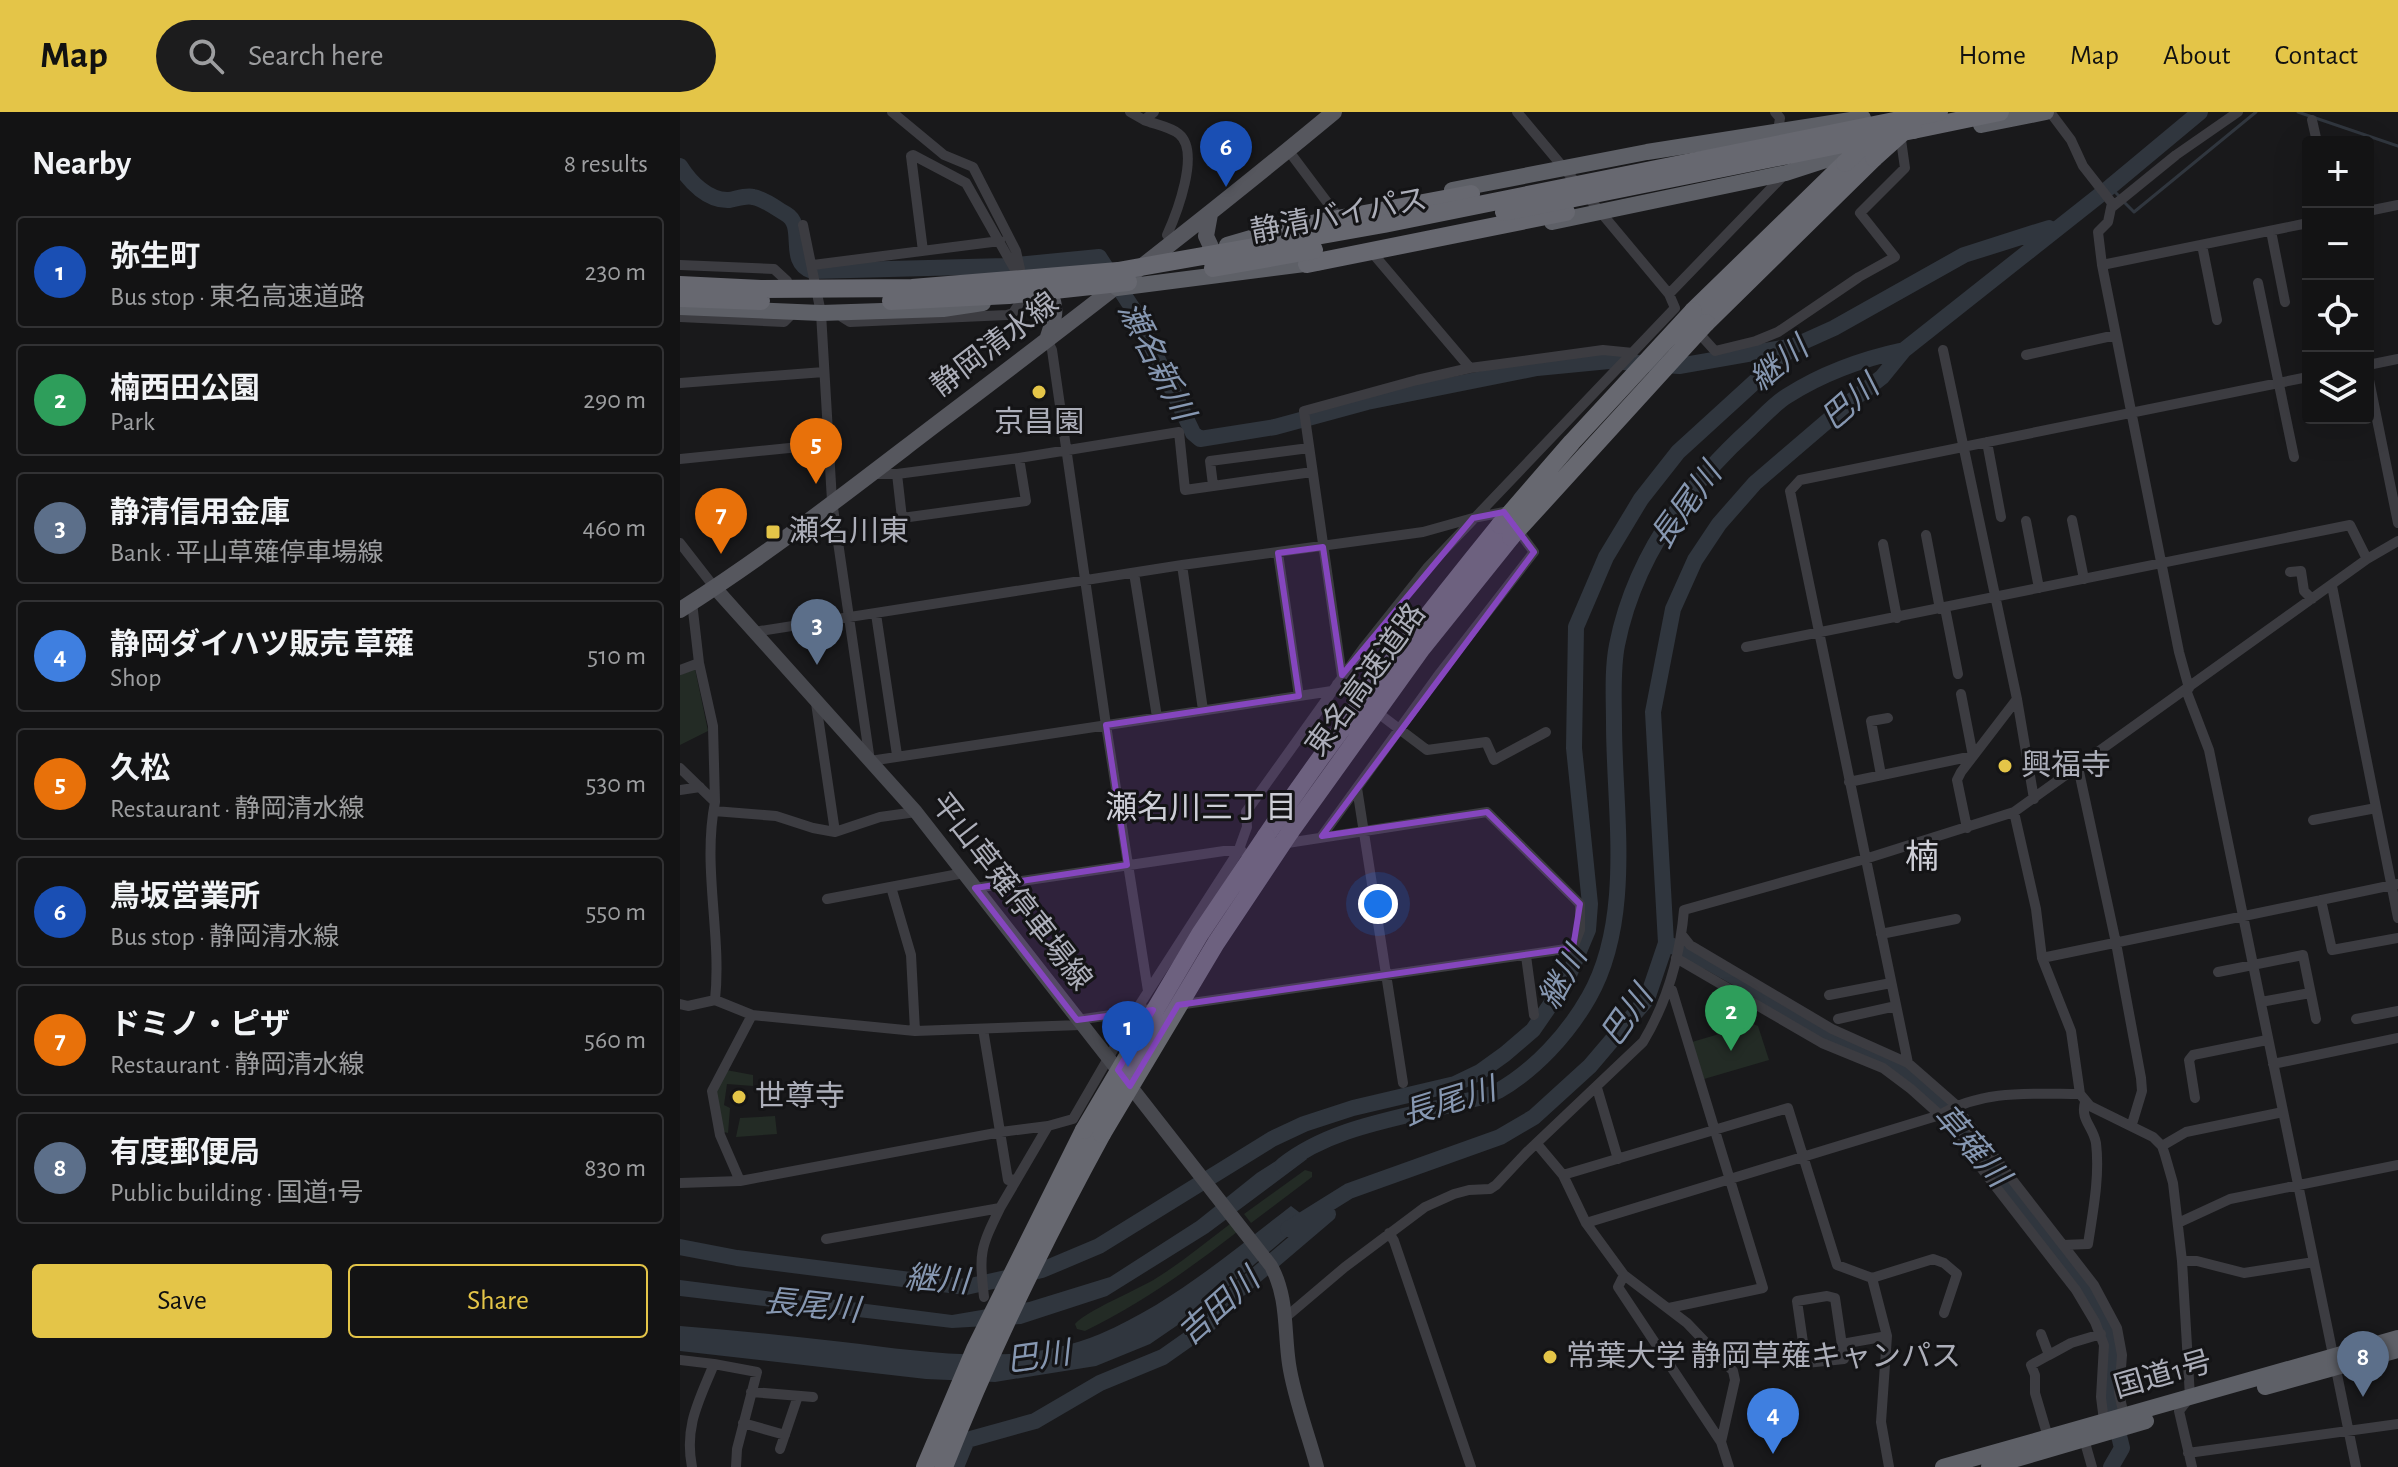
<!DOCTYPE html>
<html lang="en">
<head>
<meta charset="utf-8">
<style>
  :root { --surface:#131314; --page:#1c1c1d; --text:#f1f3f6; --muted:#9d9ea0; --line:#323234; --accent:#e4c548 }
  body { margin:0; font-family:"Alegreya Sans","Noto Sans JP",sans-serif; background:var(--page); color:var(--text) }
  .controls { position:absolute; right:24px; top:24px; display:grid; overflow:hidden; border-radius:8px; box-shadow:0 8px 32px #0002 }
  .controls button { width:72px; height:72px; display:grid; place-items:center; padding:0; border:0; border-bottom:2px solid var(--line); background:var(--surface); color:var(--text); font:40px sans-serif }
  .you { position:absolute; left:698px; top:792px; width:28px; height:28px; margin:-20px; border:6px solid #fff; border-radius:50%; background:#1a73e8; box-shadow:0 0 0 12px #1a73e833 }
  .badge { display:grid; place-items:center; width:52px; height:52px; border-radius:50%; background:var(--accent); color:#fff; font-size:26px; font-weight:700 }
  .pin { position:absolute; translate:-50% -66px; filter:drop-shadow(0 2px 4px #0008) }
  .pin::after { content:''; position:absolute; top:42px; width:28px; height:24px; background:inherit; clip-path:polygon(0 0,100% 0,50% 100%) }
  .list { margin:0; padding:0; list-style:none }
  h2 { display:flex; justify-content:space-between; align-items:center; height:104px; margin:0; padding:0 32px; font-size:34px }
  h2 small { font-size:26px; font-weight:400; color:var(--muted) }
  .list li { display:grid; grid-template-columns:52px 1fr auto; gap:24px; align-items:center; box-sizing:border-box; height:112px; margin:0 16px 16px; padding:0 16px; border:2px solid var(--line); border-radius:8px }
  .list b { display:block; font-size:30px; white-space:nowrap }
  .list p { margin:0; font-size:26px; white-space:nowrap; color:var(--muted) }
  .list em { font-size:26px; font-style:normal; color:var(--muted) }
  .actions { display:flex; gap:16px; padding:24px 32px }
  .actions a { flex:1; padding:18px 0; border:2px solid var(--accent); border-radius:8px; text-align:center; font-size:28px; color:var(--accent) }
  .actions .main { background:var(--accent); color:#111 }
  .icon { flex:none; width:44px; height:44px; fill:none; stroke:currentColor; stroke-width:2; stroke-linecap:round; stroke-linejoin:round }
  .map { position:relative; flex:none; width:1718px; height:1355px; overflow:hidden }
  header { display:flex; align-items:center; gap:48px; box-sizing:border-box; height:112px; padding:0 40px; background:var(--accent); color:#111 }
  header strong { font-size:38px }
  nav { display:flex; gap:44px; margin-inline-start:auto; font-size:28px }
  .search { width:560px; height:72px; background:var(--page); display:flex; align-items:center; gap:20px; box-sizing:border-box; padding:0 28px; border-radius:44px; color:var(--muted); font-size:30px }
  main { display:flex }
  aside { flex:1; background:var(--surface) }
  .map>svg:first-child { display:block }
  .green { fill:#232b25 }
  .water { fill:#30363e }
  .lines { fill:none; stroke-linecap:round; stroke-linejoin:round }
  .stream { stroke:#30363e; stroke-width:3 }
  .river { stroke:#30363e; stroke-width:16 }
  .minor { stroke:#3c3c41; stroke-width:10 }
  .secondary { stroke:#48494f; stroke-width:14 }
  .primary { stroke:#56575e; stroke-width:16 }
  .trunk { stroke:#5e6067; stroke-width:16 }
  .motorway { stroke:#676870; stroke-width:18 }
  .motorway-bridge { stroke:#676870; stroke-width:18 }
  .marked { fill:#8546be; fill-opacity:0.2; stroke:#8546be; stroke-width:6; stroke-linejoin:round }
  .poi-dot { fill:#e4c548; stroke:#141416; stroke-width:3 }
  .labels { text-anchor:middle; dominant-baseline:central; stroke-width:6; stroke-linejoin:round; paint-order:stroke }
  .street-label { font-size:30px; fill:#acaeb9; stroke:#141416 }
  .poi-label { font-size:30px; fill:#acaeb9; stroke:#141416; text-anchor:start }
  .water-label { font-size:32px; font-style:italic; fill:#8697b1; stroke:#141416 }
  .neighbourhood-label { font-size:32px; fill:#cdced6; stroke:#141416 }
  .quarter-label { font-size:34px; fill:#cdced6; stroke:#141416 }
</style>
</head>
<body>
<header>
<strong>Map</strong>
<div class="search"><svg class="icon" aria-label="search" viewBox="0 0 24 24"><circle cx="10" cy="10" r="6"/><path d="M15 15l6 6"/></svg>Search here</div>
<nav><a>Home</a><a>Map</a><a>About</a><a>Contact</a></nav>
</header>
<main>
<aside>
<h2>Nearby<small>8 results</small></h2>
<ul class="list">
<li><span class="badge" style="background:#1a4fb4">1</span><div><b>弥生町</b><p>Bus stop · 東名高速道路</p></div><em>230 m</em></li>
<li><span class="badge" style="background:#2e9e5b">2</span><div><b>楠西田公園</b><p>Park</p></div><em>290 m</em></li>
<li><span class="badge" style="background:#5c6f8a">3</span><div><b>静清信用金庫</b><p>Bank · 平山草薙停車場線</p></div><em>460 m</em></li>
<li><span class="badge" style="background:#3f7fe0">4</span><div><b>静岡ダイハツ販売 草薙</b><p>Shop</p></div><em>510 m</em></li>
<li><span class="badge" style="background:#e8710a">5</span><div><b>久松</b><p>Restaurant · 静岡清水線</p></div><em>530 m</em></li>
<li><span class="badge" style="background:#1a4fb4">6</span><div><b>鳥坂営業所</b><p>Bus stop · 静岡清水線</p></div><em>550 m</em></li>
<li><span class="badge" style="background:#e8710a">7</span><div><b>ドミノ・ピザ</b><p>Restaurant · 静岡清水線</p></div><em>560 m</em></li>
<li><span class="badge" style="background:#5c6f8a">8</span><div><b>有度郵便局</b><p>Public building · 国道1号</p></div><em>830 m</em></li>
</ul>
<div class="actions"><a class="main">Save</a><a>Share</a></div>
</aside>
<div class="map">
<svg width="1718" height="1355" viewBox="0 0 1718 1355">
  <rect width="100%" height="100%" fill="#19191b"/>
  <path class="green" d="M15,557L28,619L0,633V563Z
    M1073,912L1078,914L1089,948L1024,967L1012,930Z
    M46,958L73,963V974L47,972L44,993L50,996L48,1021L44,1020L35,979Z
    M95,1004L97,1022L56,1025L60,1006Z
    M625,1058L632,1060V1065L571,1111L564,1102Z
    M550,1112L557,1120C508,1158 460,1192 405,1219L397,1217L395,1212C406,1199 457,1178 475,1167C501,1151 526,1130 550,1112Z"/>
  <path class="water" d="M616,1036L627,1047L528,1121L427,1184L341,1212L272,1216L0,1184V1168L272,1203L349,1190L430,1165L517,1109L577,1061Z
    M611,1094L628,1107L524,1195L470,1232L416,1254L315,1270L246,1267L0,1239V1214C54,1218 109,1224 163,1230C247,1240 339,1256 420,1222C492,1191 550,1141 611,1094Z"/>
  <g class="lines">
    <path class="stream" d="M1618,0L1718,34
      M1430,75L1439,84
      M1444,90L1454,100L1576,0"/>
    <path class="river" d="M0,54C10,70 28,89 49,88C56,87 66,83 73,85C83,86 97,97 106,102C127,114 105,150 132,159L326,154L419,145L455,200L513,321L520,327L595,315L687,290L857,256L929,249L999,254L1114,234
      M986,831L1030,851L1071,874L1143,924L1222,959L1260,991L1403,1173L1427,1215L1433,1243L1432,1295L1442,1336L1431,1355
      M603,1053C649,1017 710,1008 766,994C782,989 803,987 818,979C855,958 888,922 909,885C954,806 934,698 934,612C934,587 932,558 937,533C954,447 1007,374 1071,316C1082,306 1094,292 1107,284C1143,261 1182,247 1224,238
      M608,1117L669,1079L820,1025L854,1005L910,954L967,887L986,831L973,600L993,497L1015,448L1039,412L1075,371L1166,293L1202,265L1224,238L1430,75L1520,0
      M0,1135L57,1146L286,1175L362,1158L419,1134L592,1027L624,1012L673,996L775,972L800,960L825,942L853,918L886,870L908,818L910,792L894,636L896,515L926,445L961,387L998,340L1114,234L1154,216L1284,143L1369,116
      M276,1355L287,1328L355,1309L420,1271L483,1245L527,1214L555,1181L648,1102"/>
    <path class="minor" d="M212,0L264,43L293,55L336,139L340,157
      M450,0L464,8L474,0
      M1095,0L1100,6L1098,19
      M1370,0L1391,28L1403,54L1432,91L1428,110L1418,120L1422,153L1499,540L1509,576
      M464,8C474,12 491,15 499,22C521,40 496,103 487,123
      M1632,8L1637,30
      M608,38L656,102
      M1432,95L1496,43L1558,0
      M1688,99L1718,93
      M123,113L141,201L152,389L190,649L652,579
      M1591,119L1605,190
      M1522,133L1537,208
      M243,139L231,44L233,43L286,71L338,163
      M0,153L94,157L107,169
      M133,153L320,129
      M1422,153L1628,111
      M1578,171L1614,345
      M989,182L1104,63
      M160,200L162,205L170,210L327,203L333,201L343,186
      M0,205L104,210L115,199
      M1016,218L1035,239L1076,229L1098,220L1179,165L1215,145L1180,101L1225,56L1221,28
      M367,228L372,238L426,613L468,879
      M1263,238L1337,587L1354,687
      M1346,243L1436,223
      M1688,253L1718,247
      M790,256L923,238L953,241
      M1688,263L1718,411
      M0,271L144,260
      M1307,330L1321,405
      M0,347L149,332
      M192,362H217L339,346L499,320L505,378L632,360
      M217,362L222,406L346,389L339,346
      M533,373L530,349L629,336
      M1392,408L1404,467
      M1346,409L1359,476
      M1246,423L1260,497
      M0,431L35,476
      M1203,432L1217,506
      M598,441L619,584
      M502,453L523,598
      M1610,460L1621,459L1624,479L1632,487
      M454,461L477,605
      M1652,474L1718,806
      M12,490L19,551L33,614L35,690
      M1265,496L1278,562
      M196,502L217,643
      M74,520L502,453L743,420L793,406L824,400L854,440L760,561L642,724
      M1066,535L1670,413L1687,447
      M0,558L19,551
      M662,564L624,299L737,268L790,256L695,144
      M657,572L673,584
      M1506,578L1529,638L1676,1355
      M136,591L155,720
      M702,604L747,638L806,630L814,648L866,620
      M1398,655L1436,831L1461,966L1462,979L1452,1012
      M0,656L35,690C22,756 42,822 35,888
      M1201,663L1191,609L1208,606
      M1169,670L1293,644L1281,582
      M677,676L723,971
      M0,678L20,675
      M34,699L96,704L133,716L155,720L200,705L236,700
      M1334,700L1356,797L1362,846L1391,919L1400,982L1410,994L1473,1025L1482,1034L1485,1043L1493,1071L1502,1149L1510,1285L1499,1299L1512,1355
      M1633,708L1696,696
      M1287,716L1277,668L1281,660L1337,587
      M211,775L231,843L235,919
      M295,776L544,739H562
      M147,787L284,761
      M1641,788L1652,838L1718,826
      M1201,822L1276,807
      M1002,823L1010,833L1152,917L1228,951
      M846,844L854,903
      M996,846L1142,931L1203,956L1231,977L1260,1003L1396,1178L1415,1210L1424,1233L1421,1285L1424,1309
      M1362,846L1718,772
      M1538,860L1623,843L1636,907
      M989,875L992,878L1083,1176L989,1196
      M1149,883L1211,871
      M1581,890L1630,881
      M0,892L8,894L35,888L72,903L235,919L401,913
      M498,893L893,836L900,818V792L807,700L601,732
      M72,903L32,979L40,1023L60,1069L321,1020L368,1014L393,1007L455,900L558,740L567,715L566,700L684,535L747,456L995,196L989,182L837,0
      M1158,907L1216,894
      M1676,907L1718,899
      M397,908L478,896
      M303,917L328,1068L337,1067
      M1593,952L1718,926
      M917,976L938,1047
      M1515,986L1509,948L1513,943L1587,928
      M1276,993L1228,951L1110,379L1120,368L1628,265
      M1275,994L1414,1173L1437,1216L1442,1243L1439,1281L1444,1304
      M857,1032L883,1063L906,1111L944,1163L1007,1211L1053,1259L1055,1268L1041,1330L1049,1355
      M1482,1034L1506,1020L1603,1000
      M883,1063L1108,996L1157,1153L1192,1166L1207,1224L1201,1310L1209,1355
      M0,1071L60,1069
      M906,1111L1260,1003C1302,977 1353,982 1400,982
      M1498,1111L1550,1087L1718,1053
      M709,1121L714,1129L791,1355
      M146,1127L320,1096L368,1014
      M1383,1133L1408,1132C1413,1099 1420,1064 1416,1031C1413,1014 1400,1008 1405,990
      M1502,1149H1517L1564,1161L1634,1150
      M944,1163L938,1175L1041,1330
      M1192,1166L1253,1147L1264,1151L1277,1162L1264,1201
      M1147,1184L1155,1186L1164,1247L1126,1251L1117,1189Z
      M304,1185C299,1140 300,1137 320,1096
      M606,1205L665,1155L745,1095L774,1082L789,1078L810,1077L816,1073L847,1040L963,930C987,890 1000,844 1004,798L1185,747L1334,700L1687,447L1718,429
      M1361,1222L1369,1243L1351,1253L1355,1263V1281L1368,1325
      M1162,1232L1207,1224
      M1369,1243L1391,1231L1421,1222
      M0,1248L34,1252
      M71,1280L133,1285
      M63,1311L105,1323
      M1404,1327L1412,1355
      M100,1337L118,1284
      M1508,1341L1718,1312
      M12,1355C4,1314 19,1289 34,1252L77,1260L57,1337L56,1355"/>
    <path class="secondary" d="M35,476L236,700L591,1154C608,1185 604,1218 609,1252C614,1286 628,1321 637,1355"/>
    <path class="primary" d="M530,102L526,124L532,137
      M367,228C372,211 379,199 370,182
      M0,498C90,441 175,374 259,310C393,209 525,107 654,0"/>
    <path class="trunk" d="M1301,13L1366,0
      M772,78L967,40L1183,6
      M872,110L1106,61L1180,37
      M547,133L609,115
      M437,176L640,150
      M0,195L141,201L263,197L303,191
      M1585,1275L1718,1238
      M1263,1355L1718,1226
      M1309,1355L1466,1309"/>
    <path class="motorway" d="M1233,18L1320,0
      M599,118L791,82
      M627,152L886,100
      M1013,199L1165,51
      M1026,211L1194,46
      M610,720L742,536L831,425
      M586,724C659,616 738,514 820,413
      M245,1355L295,1237L404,1018
      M264,1355C309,1240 363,1130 422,1022"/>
    <path class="motorway-bridge" d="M1194,46L1223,20
      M1165,51L1190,28
      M824,100L1233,18
      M533,156L634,138
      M0,173L81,177L232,176L438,159L704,112L1259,0
      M0,186L81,189
      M211,189L329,183L448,170
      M820,413L892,330L1013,199
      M831,425L1026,211
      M404,1018L520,822L586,724
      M422,1022L536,831L610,720"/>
  </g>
  <path class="marked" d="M824,400L854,440L642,724L807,700L900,792L893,836L498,893L450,974L438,958L473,898L397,908L295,776L447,753L426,613L619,584L598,441L643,435L662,563L793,406Z"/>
  <g class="poi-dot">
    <circle cx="359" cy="280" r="8"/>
    <rect x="85" y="412" width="16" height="16" rx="4"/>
    <circle cx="1325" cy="654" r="8"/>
    <circle cx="59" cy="985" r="8"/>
    <circle cx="870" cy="1245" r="8"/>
  </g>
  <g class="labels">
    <g class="street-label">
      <text transform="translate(659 104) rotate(-11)">静清バイパス</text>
      <text transform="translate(315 233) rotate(-37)">静岡清水線</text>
      <text transform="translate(686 568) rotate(-54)">東名高速道路</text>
      <text transform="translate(331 780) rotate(52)">平山草薙停車場線</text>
      <text transform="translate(1483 1263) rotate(-16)">国道1号</text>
    </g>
    <g class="poi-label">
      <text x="359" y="311" text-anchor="middle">京昌園</text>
      <text x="109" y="420">瀬名川東</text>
      <text x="1341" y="654">興福寺</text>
      <text x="75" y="985">世尊寺</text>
      <text x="886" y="1245">常葉大学 静岡草薙キャンパス</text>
    </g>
    <g class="water-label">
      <text transform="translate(476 249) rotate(63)">瀬名新川</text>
      <text transform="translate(1099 252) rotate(-39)">継川</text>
      <text transform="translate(1170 291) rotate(-41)">巴川</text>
      <text transform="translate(1006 394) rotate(-54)">長尾川</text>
      <text transform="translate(883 866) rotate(-61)">継川</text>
      <text transform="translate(947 904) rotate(-55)">巴川</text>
      <text transform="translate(769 990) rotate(-17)">長尾川</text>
      <text transform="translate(1291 1034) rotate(49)">草薙川</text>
      <text transform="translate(257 1168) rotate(4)">継川</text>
      <text transform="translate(132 1194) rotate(6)">長尾川</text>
      <text transform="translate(539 1195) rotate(-42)">吉田川</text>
      <text transform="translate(358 1245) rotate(-8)">巴川</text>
    </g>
    <g class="neighbourhood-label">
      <text x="521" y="696">瀬名川三丁目</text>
    </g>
    <g class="quarter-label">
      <text x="1242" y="746">楠</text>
    </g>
  </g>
</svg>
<div class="controls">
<button>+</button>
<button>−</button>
<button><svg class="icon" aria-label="locate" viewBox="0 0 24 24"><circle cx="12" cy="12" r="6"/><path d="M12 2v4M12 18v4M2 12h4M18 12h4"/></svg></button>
<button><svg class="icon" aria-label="layers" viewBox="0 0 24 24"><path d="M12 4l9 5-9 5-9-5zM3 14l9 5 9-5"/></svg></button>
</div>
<div class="you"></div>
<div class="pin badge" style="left:448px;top:955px;background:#1a4fb4">1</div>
<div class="pin badge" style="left:1051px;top:939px;background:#2e9e5b">2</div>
<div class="pin badge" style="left:137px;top:553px;background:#5c6f8a">3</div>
<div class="pin badge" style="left:1093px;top:1342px;background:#3f7fe0">4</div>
<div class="pin badge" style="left:136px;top:372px;background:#e8710a">5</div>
<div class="pin badge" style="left:546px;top:75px;background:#1a4fb4">6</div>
<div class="pin badge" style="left:41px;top:442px;background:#e8710a">7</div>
<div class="pin badge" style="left:1683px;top:1285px;background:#5c6f8a">8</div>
</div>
</main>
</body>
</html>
